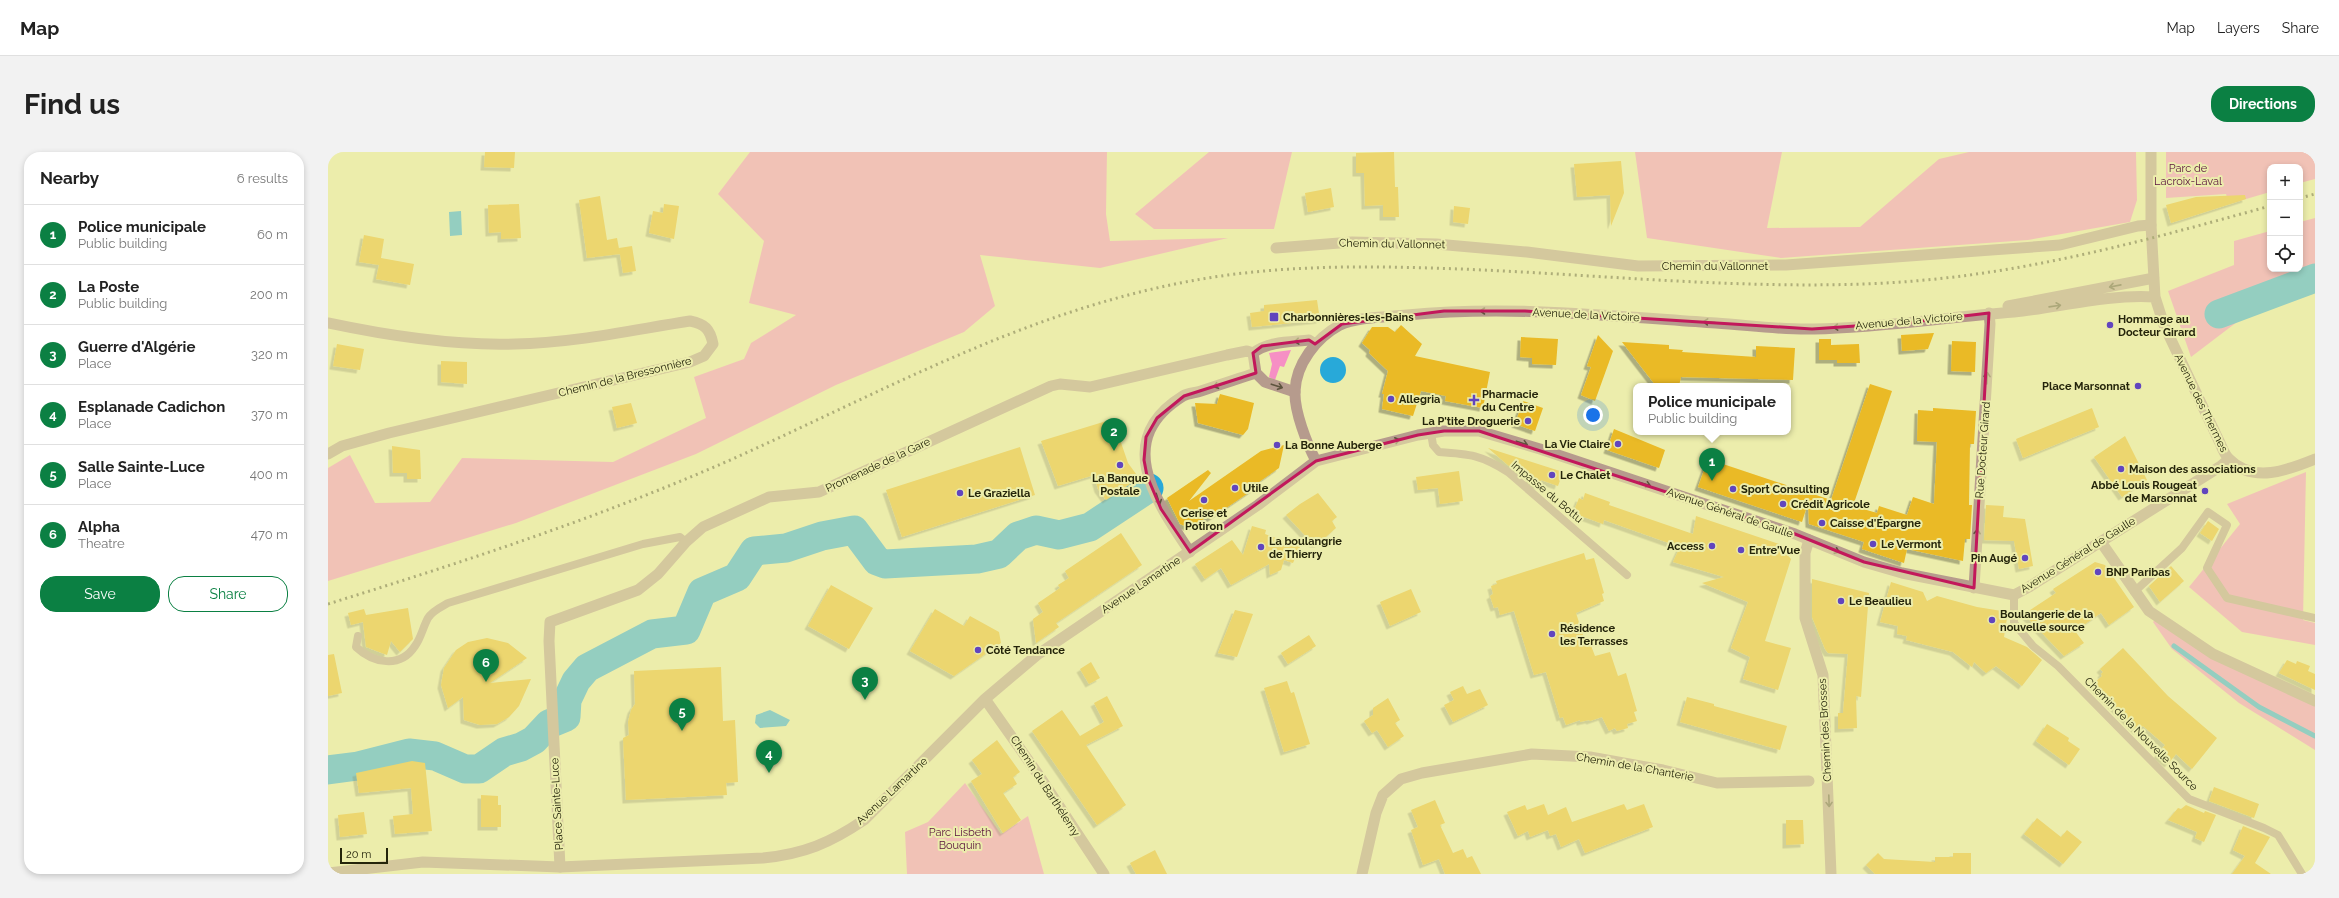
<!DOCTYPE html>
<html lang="en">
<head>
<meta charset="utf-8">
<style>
  :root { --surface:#fff; --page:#f2f2f2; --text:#222; --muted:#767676; --line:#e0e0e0; --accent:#0b8043 }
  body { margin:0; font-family:Raleway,sans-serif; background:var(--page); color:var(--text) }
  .controls { position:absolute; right:12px; top:12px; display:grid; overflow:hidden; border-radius:8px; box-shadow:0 2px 6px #0003 }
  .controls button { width:36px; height:36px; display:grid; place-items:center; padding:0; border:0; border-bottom:1px solid var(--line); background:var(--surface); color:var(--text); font:20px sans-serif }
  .scale { position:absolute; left:12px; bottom:10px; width:48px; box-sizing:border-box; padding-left:4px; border:2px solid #24240a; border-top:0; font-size:11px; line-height:14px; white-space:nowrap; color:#24240a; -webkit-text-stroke:3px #ecedac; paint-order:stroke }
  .you { position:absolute; left:1265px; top:263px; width:14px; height:14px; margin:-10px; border:3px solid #fff; border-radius:50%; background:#1a73e8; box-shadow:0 0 0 6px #1a73e833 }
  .badge { display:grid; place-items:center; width:26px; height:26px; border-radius:50%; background:var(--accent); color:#fff; font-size:13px; font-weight:700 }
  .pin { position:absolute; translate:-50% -33px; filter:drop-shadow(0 1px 2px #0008) }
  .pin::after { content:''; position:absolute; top:21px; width:14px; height:12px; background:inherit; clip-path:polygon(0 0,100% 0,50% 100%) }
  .popup { position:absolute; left:1305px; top:231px; width:158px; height:52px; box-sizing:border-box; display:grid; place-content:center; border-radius:8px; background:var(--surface); filter:drop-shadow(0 1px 3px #0005); font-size:13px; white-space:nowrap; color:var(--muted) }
  .popup b { font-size:15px; color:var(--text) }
  .popup::after { content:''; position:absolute; left:50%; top:100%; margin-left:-8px; border:8px solid transparent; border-top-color:var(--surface) }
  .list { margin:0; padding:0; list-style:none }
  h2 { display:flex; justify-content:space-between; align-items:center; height:52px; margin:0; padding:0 16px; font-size:17px }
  h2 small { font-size:13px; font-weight:400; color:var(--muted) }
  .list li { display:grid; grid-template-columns:26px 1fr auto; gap:12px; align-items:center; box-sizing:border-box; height:60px; padding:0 16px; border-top:1px solid var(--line) }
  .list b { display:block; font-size:15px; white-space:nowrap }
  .list p { margin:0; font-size:13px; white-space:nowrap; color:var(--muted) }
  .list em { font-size:13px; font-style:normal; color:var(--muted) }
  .actions { display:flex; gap:8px; padding:12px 16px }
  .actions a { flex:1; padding:9px 0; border:1px solid var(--accent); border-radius:16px; text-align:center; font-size:14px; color:var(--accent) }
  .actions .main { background:var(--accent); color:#fff }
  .icon { flex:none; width:22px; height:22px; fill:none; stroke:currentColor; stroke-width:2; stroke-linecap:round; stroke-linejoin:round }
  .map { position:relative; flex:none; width:1987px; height:722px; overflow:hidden; border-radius:16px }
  header { display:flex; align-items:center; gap:24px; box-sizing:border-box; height:56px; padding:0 20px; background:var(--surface); border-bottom:1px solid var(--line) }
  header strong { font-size:19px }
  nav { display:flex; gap:22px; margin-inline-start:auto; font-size:14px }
  .intro { display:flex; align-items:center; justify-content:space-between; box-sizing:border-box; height:96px; padding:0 24px }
  h1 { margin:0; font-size:28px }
  .button { padding:10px 18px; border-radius:16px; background:var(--accent); color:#fff; font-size:14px; font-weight:700 }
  main { display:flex; gap:24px; padding:0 24px }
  aside { flex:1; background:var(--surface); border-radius:16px; box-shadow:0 2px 6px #0003 }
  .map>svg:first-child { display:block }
  .green { fill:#f68fc4 }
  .water { fill:#28a9d9 }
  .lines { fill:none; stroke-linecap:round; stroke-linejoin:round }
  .stream { stroke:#28a9d9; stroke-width:5 }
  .river { stroke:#28a9d9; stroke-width:29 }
  .building { fill:#eaba26; filter:url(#shadow) }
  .service { stroke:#b69b8d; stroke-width:8 }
  .minor { stroke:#b69b8d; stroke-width:11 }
  .tertiary { stroke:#b69b8d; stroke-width:11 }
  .rail { stroke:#62623c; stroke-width:3; stroke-dasharray:2 4; stroke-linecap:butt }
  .oneway { stroke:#5e543e }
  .marked { fill:none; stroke:#c2185b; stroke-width:3; stroke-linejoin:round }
  .poi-dot { fill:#6145be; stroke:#ecedac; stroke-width:1.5 }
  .labels { text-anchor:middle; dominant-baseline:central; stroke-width:4; stroke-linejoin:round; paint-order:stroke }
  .park-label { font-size:11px; fill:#59123c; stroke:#ecedac }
  .street-label { font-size:11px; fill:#24240a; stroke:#ecedac }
  .poi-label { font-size:11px; font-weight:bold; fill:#24240a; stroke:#ecedac; text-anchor:start }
</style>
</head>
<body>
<header>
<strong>Map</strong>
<nav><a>Map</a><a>Layers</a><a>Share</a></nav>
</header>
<div class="intro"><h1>Find us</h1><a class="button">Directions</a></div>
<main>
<aside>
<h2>Nearby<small>6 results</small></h2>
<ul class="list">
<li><span class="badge">1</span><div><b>Police municipale</b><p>Public building</p></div><em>60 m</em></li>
<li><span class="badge">2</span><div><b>La Poste</b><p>Public building</p></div><em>200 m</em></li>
<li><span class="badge">3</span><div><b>Guerre d'Algérie</b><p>Place</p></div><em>320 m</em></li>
<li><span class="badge">4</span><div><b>Esplanade Cadichon</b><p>Place</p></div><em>370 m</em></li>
<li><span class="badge">5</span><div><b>Salle Sainte-Luce</b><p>Place</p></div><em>400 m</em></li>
<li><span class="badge">6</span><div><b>Alpha</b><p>Theatre</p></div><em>470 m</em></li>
</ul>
<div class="actions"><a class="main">Save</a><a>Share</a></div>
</aside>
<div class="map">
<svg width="1987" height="722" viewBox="0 0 1987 722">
  <defs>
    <filter id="shadow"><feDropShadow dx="-3.5" dy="3.5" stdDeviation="0" flood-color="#0004"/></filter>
  </defs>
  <rect width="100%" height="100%" fill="#ecedac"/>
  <path class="green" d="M422,0H779L778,62L782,89L900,86L772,116L652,103L667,154L636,180L508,233L368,302L188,371L0,429V316L22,303L47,351L102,350L134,306L285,310L378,266L366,225L416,207L423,191L468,163L421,151L436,89L390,42Z
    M881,0H964L946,77H826L807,62Z
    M1307,0H1454L1439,76L1532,75L1611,7L1641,0H1808L1809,48L1802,70L1700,88L1453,106L1319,86Z
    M1838,0H1987V27L1972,31V15H1942V40L1901,52L1898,42L1838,46Z
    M1987,66V131L1934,151L1863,205L1840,139L1906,113V89L1942,79V117H1972V70Z
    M963,198L956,215L952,214L947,228L941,225L944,212L941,201Z
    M1978,320L1975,468L1987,471V493L1914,480L1861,435L1912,372L1899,352Z
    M1829,466L1987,554V598L1911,551L1844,497L1825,470Z
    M637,631L673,682L700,664L716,722H579L577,680L600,670Z"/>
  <path class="water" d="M133,59L134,83L122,84L121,60Z
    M992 218a13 13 0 1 1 26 0a13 13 0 1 1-26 0Z
    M442,558L462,568L458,574L432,576L427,571L428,563Z"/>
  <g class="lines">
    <path class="stream" d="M1846,494L1931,555L1987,584"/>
    <path class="river" d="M1891,162L1987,126
      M0,618L30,614L81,601L107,604L137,617H151L176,600L193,595L206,588L221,572L238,565L239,548L248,529L259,516L324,482L358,478L374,440L409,425L426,399L458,396L494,384L526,378L549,409L557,412L649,407L671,402L690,384L708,378L731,383L762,375L821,336"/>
  </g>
  <path class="building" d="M157,0H187L186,16L156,15Z
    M1066,0L1067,35H1070L1071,65H1055V53L1037,54L1036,21H1028V1Z
    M1293,9L1296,41L1283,74L1282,43L1249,45L1246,12Z
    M1003,36L1006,55L980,60L977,41Z
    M1917,43L1918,47L1843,71L1838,53L1868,45Z
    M272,44L279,88L289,86L292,102L259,106L251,48Z
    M191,52L193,86L173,87V80L161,81L160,53Z
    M336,52L351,54L346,87L321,81L325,59L335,61Z
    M1126,54L1142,56L1140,72L1125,70Z
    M36,83L56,87L53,106L86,112L82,133L48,127L51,113L31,110Z
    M304,94L308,119L295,121L291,96Z
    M989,148L992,168L924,175L922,161L936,159V153Z
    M1073,173L1094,192L1087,204L1162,220L1155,256L1117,249L1118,244L1093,239L1085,264L1054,257L1056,242H1054L1060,219L1041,201L1042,198L1034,191L1044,175H1060L1067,180Z
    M1606,181L1600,197L1574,199L1573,183Z
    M1270,183L1285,199L1267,249L1253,243L1263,215L1259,214Z
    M1193,185L1230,187L1228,213L1204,212V206L1192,205Z
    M1491,187H1503V193L1531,192L1532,211H1509V208H1491Z
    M1624,189L1648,190L1647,220L1623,219Z
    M1294,190L1341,193V197L1355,198L1354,200L1428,205V194L1467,196L1465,228L1353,225L1351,234H1328Z
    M9,192L36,197L32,218L5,214Z
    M113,209L139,210V232L113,230Z
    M1542,232L1564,239L1525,354L1549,361L1551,354L1579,363L1585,345L1606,352L1609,290L1589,289L1590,258L1605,259V256L1648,259L1646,292H1642L1641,353H1644L1642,387H1637L1635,409L1579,397L1576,411L1534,397L1536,390L1481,372L1480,351L1474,370L1370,335L1380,307L1503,348Z
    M892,242L926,251L920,277L915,283L870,271L867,251L889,252Z
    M1195,249L1215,256L1207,279L1187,272Z
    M303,251L309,271L289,276L284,255Z
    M1764,256L1771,275L1695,306L1688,287Z
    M785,267L800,311L811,326L778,348L770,337L766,323L730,334L713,289Z
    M1286,277L1337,298L1331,316L1279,298Z
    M1797,284L1819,328L1794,345L1766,305Z
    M956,293L951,316L931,330L932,333L882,367L880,364L862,376L852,372L839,346L880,318L883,321L861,349L933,299Z
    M64,294L92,298L93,327H79V321H65Z
    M692,295L707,343L574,385L558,338Z
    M1160,296L1235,320L1230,334L1213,328L1211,334L1200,330L1202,324L1188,320Z
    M1131,319L1135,349L1112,352L1110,336L1090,338L1088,325Z
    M990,341L1009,365L1004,369L1008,376L990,392H985L958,363L972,352Z
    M1257,341L1282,350L1281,353L1365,382L1368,364L1457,394L1455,398L1463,407L1437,489L1463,496L1450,538L1415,527L1422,505L1403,496L1420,450L1374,431L1396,425L1345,410L1352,395L1276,368L1275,372L1245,361L1251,346L1255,348Z
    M1658,353L1676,354L1675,365L1697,367L1705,414L1691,417L1686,389L1656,388Z
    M1880,369L1891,377L1884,389L1872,381Z
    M924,374L938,378L937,382L972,395L965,411L956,408L953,418L942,423L941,412L903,433L893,416L877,427L867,412L904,388L915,403Z
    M793,381L814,413L728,471L731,475L708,491L705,467L715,460L710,451L732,436L730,433L741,426L737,419Z
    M1256,401L1258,408L1266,406L1276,441L1274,442L1276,449L1248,461L1258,492L1262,491L1267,504L1282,500L1290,524L1298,521L1309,559L1306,560L1309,569L1299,572L1300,576L1289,579L1287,576L1281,579L1274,565L1262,569L1261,568L1252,570V568L1238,573L1235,565L1232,566L1218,520L1206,523L1186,459L1172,463L1170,455L1166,456L1162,444L1165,442L1163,434L1169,432L1168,429Z
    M1767,410L1777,413L1806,455L1781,473L1773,461L1747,479L1756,491L1736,504L1696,462L1728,441L1725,437Z
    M1843,414L1856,429L1832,450L1821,434Z
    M1484,427L1541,441L1533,545L1528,544L1529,576L1510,577V561H1515L1520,502L1500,501L1497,497L1484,465Z
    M1563,430L1595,440L1599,449L1609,444L1649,455L1680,460L1676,485L1699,495L1714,508L1694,534L1668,514L1658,521L1646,510L1644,515L1625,500L1578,488L1579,484L1569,482L1570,474L1552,470Z
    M503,433L545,456L521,497L480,474Z
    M1083,437L1093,460L1062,474L1052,450Z
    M80,456L85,487L72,500L63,489L59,503L38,495L35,470L23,473L20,461L36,457L38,463Z
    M607,457L636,474L642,464L671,480L673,491L626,524L582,499Z
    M907,458L925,462L909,505L890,501Z
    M981,483L988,494L960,512L953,501Z
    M159,486L180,491L199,506L162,531L203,527L191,554L181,565L169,572L152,573L136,568L135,545L120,556L113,533L116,516L128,498L140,490Z
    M1795,496L1840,544L1889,586L1864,617L1848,602L1840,612L1829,603L1837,593L1815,574L1809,579L1764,533L1774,524L1773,522L1775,520L1772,517Z
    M6,502L14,541L0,544V503Z
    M1959,508L1968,512L1969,509L1982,514L1980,519L1987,522V538L1951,521Z
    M763,510L772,526L761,532L752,517Z
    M393,515L395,569L407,568L410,630L398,631L399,643L298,648L295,586L301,583L300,570L303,558L307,552L306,519Z
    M959,529L963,541L966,540L982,592L956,600L936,536Z
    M1135,534L1139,542L1152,537L1160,553L1125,570L1116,553L1126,548L1122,540Z
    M779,544L795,574L758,593L798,653L769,673L704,579L734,558L752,584L776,570L766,551Z
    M1359,545L1386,552V554L1459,574L1452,598L1352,570Z
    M1060,546L1072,568L1067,571L1076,584L1060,595L1049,578L1044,581L1036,569L1045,563V556Z
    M1719,572L1741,586L1740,589L1752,597L1741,613L1708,589Z
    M669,588L692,620L685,625L689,632L675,641L693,668L675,681L643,629L654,622L644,608Z
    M84,609L97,611L104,679L67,682L65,664L85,662L83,636L31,641L28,621Z
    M1886,635L1931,652L1926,666L1881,649Z
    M153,643L170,644V653H173V675H153Z
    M1107,648L1117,671L1112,673L1125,701L1135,697L1139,706L1144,704L1153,722H1117L1111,707L1095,713L1083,678L1090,675L1083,658Z
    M1216,652L1220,663L1238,655L1244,670L1296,652L1299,658L1316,652L1325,675L1257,701L1251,687L1233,695L1228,682L1222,684L1220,678L1202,685L1200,679L1190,684L1179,660L1197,653L1199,658Z
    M1858,653L1876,661L1877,659L1888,663L1876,690L1867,686L1869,680L1840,668L1850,656L1853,657Z
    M36,660L39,682L12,685L10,663Z
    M1709,666L1733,685L1739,678L1754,690L1735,712L1696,682Z
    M1458,668H1475L1476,692L1458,693Z
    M1915,674L1942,685L1927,711L1943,722H1904L1917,704L1905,698Z
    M827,698L839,722H808L802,711Z
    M1550,701L1556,707L1607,710V705H1625V701H1643V722H1547L1538,713Z"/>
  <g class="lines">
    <path class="service" d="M1103,281L1105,293L1111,300C1142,302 1153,303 1180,320L1299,423
      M1806,440L1854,396L1880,360L1899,373L1879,416L1899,446L1987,466
      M1686,443V471L1705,494L1730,514L1861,647L1936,676L1950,683L1974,722
      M30,484L28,495C45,511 72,517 87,494C93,486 95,475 100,466C104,459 113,455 120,451L315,392L352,385L358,390"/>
    <path class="minor" d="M948,96L1024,90L1108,92L1199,100L1310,114L1458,113L1732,93L1810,74L1823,73
      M0,171C61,184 125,194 187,192C245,191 304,178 362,169C377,172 382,177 385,192L376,204L362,210L61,281L14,294L0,302
      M925,201C941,189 962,190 981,188L987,192
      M925,201L928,221L937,230L967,240
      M1481,388L1477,401V466L1495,523L1503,722
      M1773,390L1821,459L1885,502L1987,549
      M862,400C828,349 784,288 855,244C860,241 867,241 873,239C891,233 909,227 928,221
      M1646,436L1662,172L1661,161
      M232,715L221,489L222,470L310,438L330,422L358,390L375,375L441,345L491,340L723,234L732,232L762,235L899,203L919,199L925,201
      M1034,722L1048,661L1055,643L1073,627L1094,621L1204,602L1262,605L1335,618L1389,631L1481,629"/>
    <path class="tertiary" d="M1823,0V73L1827,145L1836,173L1892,291C1894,296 1897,303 1901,307C1925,332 1960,318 1987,307
      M1680,154L1826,126
      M988,309C979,292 966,259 967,239C968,212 988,186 1012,173C1028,165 1060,165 1079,163C1181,153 1285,164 1388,171C1420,173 1453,178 1486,177C1553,176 1619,165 1686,160C1733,155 1779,142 1827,145
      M657,547L712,625L776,722
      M0,721L95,710L232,715L435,706C476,702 502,691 536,668L657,547L709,503L930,353L988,309L1090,283L1116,279H1151L1212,297L1467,382L1536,410L1574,421L1686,443L1701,435L1893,314L1901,307"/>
    <path class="rail" d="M1972,46L1987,42
      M0,452C135,410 270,366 400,309C566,235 716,148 900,123C967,114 1034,114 1102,116C1246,120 1391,137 1536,132C1680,127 1805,92 1942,54"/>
  </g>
  <defs><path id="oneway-shaft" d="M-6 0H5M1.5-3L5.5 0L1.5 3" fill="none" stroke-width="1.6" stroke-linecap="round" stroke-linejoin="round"/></defs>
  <g class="oneway">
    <use href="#oneway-shaft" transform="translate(1787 134) rotate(169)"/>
    <use href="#oneway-shaft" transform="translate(1727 154) rotate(-8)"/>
    <use href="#oneway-shaft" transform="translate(1158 159) rotate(-180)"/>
    <use href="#oneway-shaft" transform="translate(1381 170) rotate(-176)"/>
    <use href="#oneway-shaft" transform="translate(1511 175) rotate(176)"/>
    <use href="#oneway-shaft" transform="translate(972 189) rotate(173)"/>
    <use href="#oneway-shaft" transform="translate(1659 226) rotate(-87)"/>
    <use href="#oneway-shaft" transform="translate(891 233) rotate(162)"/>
    <use href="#oneway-shaft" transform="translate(949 234) rotate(18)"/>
    <use href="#oneway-shaft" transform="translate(1066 289) rotate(-14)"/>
    <use href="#oneway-shaft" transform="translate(1194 291) rotate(18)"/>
    <use href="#oneway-shaft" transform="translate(1317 332) rotate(18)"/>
    <use href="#oneway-shaft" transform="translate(830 347) rotate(72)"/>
    <use href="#oneway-shaft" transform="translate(1649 383) rotate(-86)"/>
    <use href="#oneway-shaft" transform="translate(1506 398) rotate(22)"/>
    <use href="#oneway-shaft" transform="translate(1501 649) rotate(88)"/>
  </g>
  <path d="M0 0H1987V722H0ZM1116,159H1197L1484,177L1585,170L1661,161L1646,436L1536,410L1467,382L1151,279H1116L1090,283L988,309L862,400L833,357L819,324L816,308L818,285L829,266L856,244L928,221L925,201L934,194L981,188L987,192L1014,172Z" fill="#ecedac" fill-opacity=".55" fill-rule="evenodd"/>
  <path class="marked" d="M1116,159H1197L1484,177L1585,170L1661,161L1646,436L1536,410L1467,382L1151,279H1116L1090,283L988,309L862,400L833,357L819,324L816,308L818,285L829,266L856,244L928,221L925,201L934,194L981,188L987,192L1014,172Z"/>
  <g class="poi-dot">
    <rect x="941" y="160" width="10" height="10" rx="2"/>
    <circle cx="1782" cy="173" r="4"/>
    <circle cx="1810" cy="234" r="4"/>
    <circle cx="1063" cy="247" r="4"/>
    <path d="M1144 242h4v4h4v4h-4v4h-4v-4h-4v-4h4z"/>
    <circle cx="1200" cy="269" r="4"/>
    <circle cx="1290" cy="292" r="4"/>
    <circle cx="949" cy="293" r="4"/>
    <circle cx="792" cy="313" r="4"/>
    <circle cx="1793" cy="317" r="4"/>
    <circle cx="1224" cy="323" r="4"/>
    <circle cx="907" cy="336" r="4"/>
    <circle cx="1405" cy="337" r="4"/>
    <circle cx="1877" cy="339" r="4"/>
    <circle cx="632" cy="341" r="4"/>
    <circle cx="876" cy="348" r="4"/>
    <circle cx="1455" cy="352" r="4"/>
    <circle cx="1494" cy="371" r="4"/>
    <circle cx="1545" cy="392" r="4"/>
    <circle cx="1384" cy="394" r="4"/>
    <circle cx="933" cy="395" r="4"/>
    <circle cx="1413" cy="398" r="4"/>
    <circle cx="1697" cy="406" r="4"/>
    <circle cx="1770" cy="420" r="4"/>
    <circle cx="1513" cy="449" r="4"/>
    <circle cx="1664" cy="468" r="4"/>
    <circle cx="1224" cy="482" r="4"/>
    <circle cx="650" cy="498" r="4"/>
  </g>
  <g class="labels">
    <g class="park-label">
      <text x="1860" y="16">Parc de<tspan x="1860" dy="13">Lacroix-Laval</tspan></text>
      <text x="632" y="680">Parc Lisbeth<tspan x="632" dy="13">Bouquin</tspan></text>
    </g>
    <g class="street-label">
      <text transform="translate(1064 92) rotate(1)">Chemin du Vallonnet</text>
      <text x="1387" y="114">Chemin du Vallonnet</text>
      <text transform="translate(1258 163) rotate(3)">Avenue de la Victoire</text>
      <text transform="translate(1581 169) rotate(-5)">Avenue de la Victoire</text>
      <text transform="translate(297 225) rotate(-14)">Chemin de la Bressonnière</text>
      <text transform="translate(1873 251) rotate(64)">Avenue des Thermes</text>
      <text transform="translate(1655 298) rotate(-86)">Rue Docteur Girard</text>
      <text transform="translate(550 313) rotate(-25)">Promenade de la Gare</text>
      <text transform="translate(1219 340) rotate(40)">Impasse du Bottu</text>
      <text transform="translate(1402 361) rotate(19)">Avenue Général de Gaulle</text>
      <text transform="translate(1750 403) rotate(-32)">Avenue Général de Gaulle</text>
      <text transform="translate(813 433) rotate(-34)">Avenue Lamartine</text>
      <text transform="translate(1497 578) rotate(-93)">Chemin des Brosses</text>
      <text transform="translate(1813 582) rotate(45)">Chemin de la Nouvelle Source</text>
      <text transform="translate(1307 615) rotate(10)">Chemin de la Chanterie</text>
      <text transform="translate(717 634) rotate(57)">Chemin du Barthélemy</text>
      <text transform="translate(564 639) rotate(-43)">Avenue Lamartine</text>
      <text transform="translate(229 652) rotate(-93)">Place Sainte-Luce</text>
    </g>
    <g class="poi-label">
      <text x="955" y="165">Charbonnières-les-Bains</text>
      <text x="1790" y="167">Hommage au<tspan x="1790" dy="13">Docteur Girard</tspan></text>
      <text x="1802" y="234" text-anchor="end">Place Marsonnat</text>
      <text x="1154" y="242">Pharmacie<tspan x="1154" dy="13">du Centre</tspan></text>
      <text x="1071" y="247">Allegria</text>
      <text x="1192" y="269" text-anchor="end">La P'tite Droguerie</text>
      <text x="1282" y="292" text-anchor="end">La Vie Claire</text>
      <text x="957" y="293">La Bonne Auberge</text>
      <text x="1801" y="317">Maison des associations</text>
      <text x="1232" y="323">Le Chalet</text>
      <text x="792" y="326" text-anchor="middle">La Banque<tspan x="792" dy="13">Postale</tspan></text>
      <text x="1869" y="333" text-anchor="end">Abbé Louis Rougeat<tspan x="1869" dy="13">de Marsonnat</tspan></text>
      <text x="915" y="336">Utile</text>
      <text x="1413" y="337">Sport Consulting</text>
      <text x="640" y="341">Le Graziella</text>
      <text x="1463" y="352">Crédit Agricole</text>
      <text x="876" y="361" text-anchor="middle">Cerise et<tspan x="876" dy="13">Potiron</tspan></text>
      <text x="1502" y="371">Caisse d'Épargne</text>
      <text x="941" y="389">La boulangrie<tspan x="941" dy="13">de Thierry</tspan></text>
      <text x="1553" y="392">Le Vermont</text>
      <text x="1376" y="394" text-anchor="end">Access</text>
      <text x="1421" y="398">Entre'Vue</text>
      <text x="1689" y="406" text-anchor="end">Pin Augé</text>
      <text x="1778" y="420">BNP Paribas</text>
      <text x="1521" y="449">Le Beaulieu</text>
      <text x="1672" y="462">Boulangerie de la<tspan x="1672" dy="13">nouvelle source</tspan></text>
      <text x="1232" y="476">Résidence<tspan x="1232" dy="13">les Terrasses</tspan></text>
      <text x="658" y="498">Côté Tendance</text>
    </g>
  </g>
</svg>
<div class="controls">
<button>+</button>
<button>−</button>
<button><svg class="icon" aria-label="locate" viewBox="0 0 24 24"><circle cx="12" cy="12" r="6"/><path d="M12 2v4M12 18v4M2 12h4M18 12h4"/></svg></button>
</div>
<div class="scale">20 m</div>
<div class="you"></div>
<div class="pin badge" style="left:1384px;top:329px">1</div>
<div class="popup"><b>Police municipale</b>Public building</div>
<div class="pin badge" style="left:786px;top:299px">2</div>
<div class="pin badge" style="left:537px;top:548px">3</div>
<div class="pin badge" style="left:441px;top:621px">4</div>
<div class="pin badge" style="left:354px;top:579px">5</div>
<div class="pin badge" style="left:158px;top:530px">6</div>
</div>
</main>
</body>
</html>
